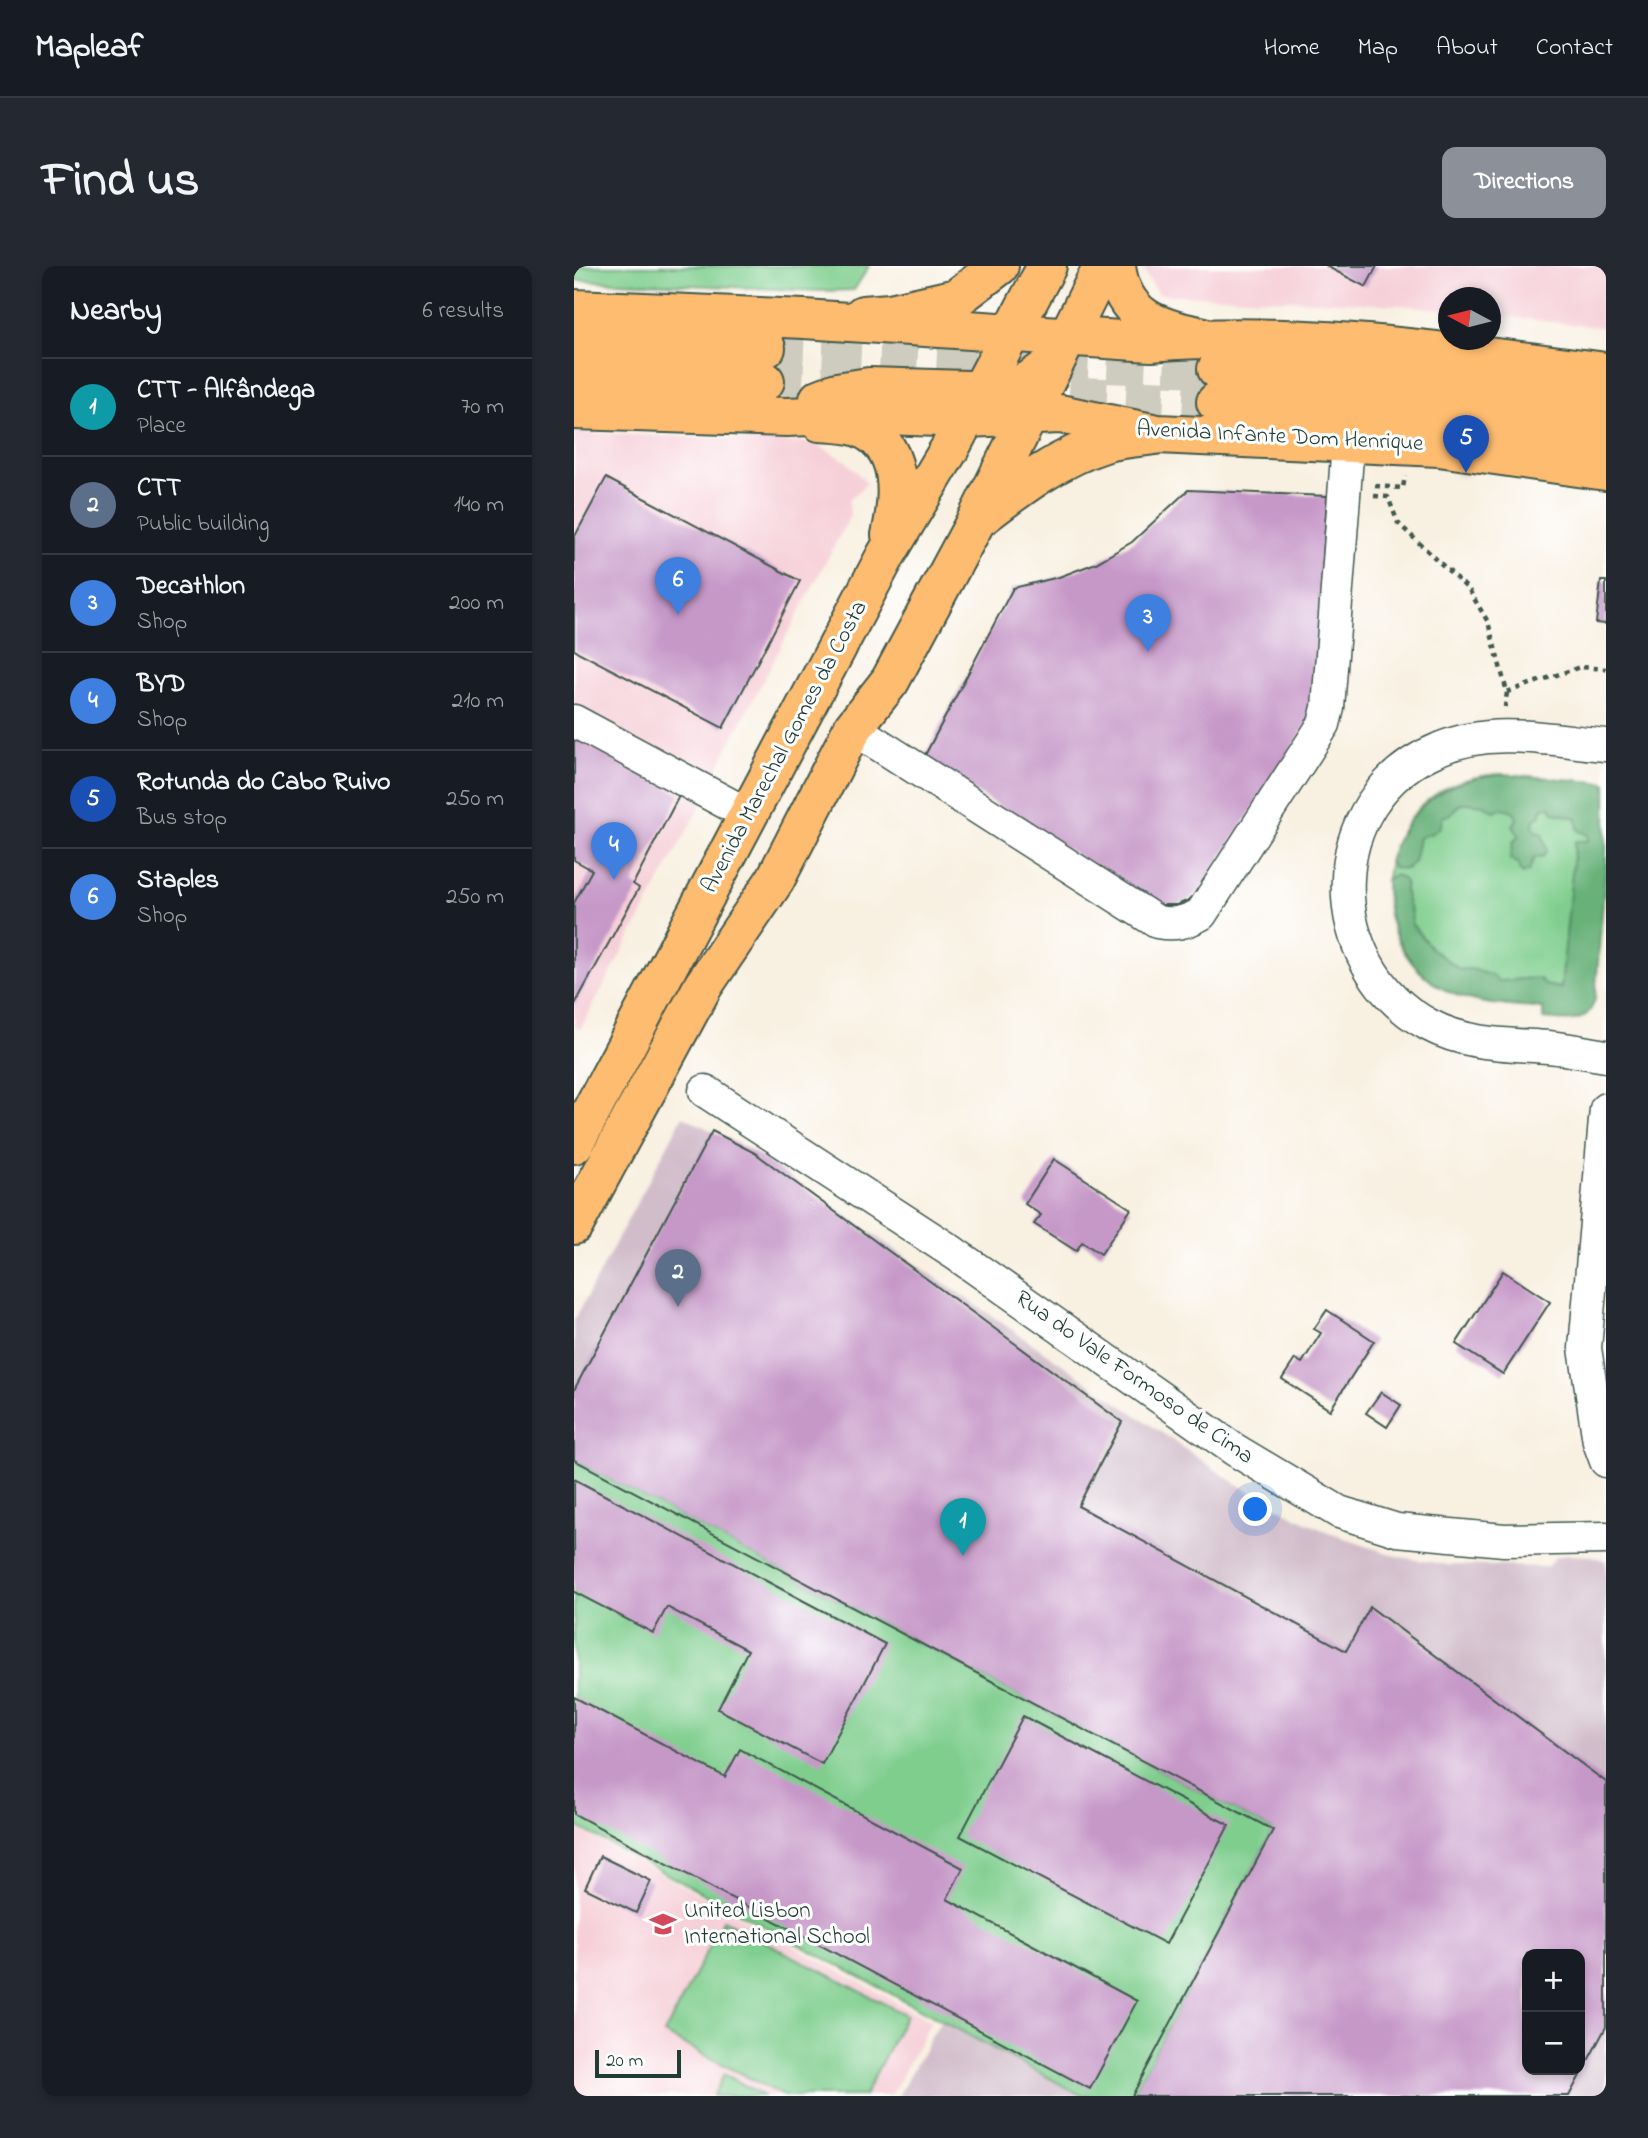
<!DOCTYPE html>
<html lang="en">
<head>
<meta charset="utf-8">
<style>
  :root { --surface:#171b24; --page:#242831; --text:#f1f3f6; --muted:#9ea1a6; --line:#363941; --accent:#8c9099 }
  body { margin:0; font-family:"Indie Flower",sans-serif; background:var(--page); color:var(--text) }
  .controls { position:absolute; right:21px; bottom:21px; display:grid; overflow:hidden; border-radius:14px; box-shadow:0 4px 10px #0003 }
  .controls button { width:63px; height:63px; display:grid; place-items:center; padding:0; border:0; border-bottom:2px solid var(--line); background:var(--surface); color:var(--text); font:35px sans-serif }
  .compass { position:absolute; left:864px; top:21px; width:63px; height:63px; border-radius:50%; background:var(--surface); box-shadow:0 4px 10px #0003; rotate:277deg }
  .scale { position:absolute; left:21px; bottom:18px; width:86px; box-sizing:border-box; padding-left:7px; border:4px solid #1f3d34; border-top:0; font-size:19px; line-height:24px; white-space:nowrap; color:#1f3d34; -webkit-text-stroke:5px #fff; paint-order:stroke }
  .you { position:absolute; left:682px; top:1244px; width:24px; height:24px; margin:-18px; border:5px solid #fff; border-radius:50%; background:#1a73e8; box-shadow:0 0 0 10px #1a73e833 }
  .badge { display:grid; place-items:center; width:46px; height:46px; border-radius:50%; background:var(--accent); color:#fff; font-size:23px; font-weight:700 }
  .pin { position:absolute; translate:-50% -58px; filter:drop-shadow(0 2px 4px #0008) }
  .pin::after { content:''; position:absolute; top:37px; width:24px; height:21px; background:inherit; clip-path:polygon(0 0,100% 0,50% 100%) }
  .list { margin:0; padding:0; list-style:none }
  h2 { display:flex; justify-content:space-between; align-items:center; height:91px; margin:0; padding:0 28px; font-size:30px }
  h2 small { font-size:23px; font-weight:400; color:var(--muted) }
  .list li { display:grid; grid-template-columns:46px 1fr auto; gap:21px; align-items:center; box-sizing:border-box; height:98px; padding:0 28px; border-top:2px solid var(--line) }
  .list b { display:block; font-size:26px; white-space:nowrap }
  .list p { margin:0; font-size:23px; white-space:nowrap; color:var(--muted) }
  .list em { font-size:23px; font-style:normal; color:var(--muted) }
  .map { position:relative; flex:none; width:1032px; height:1830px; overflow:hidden; border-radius:14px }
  header { display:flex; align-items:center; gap:42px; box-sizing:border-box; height:98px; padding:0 35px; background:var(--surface); border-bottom:2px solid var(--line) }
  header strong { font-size:33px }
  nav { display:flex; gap:38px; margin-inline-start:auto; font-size:24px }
  .intro { display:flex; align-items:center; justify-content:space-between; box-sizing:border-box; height:168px; padding:0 42px }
  h1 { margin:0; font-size:49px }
  .button { padding:18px 32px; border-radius:14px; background:var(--accent); color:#fff; font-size:24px; font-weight:700 }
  main { display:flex; gap:42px; padding:0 42px }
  aside { flex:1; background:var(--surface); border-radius:14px; box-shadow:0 4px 10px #0003 }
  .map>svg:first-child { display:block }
  .built { fill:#f6cfd8 }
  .industrial { fill:#d1bdca; fill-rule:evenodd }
  .green { fill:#7fce8e; stroke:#4f8661; stroke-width:2 }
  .forest { fill:#67b179; stroke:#437756; stroke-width:2 }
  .building { fill:#c698c8; fill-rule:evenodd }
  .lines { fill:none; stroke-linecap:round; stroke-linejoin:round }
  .highway-tunnel { stroke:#cdccbe; stroke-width:38; stroke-dasharray:38 19; stroke-linecap:butt }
  .minor-casing { stroke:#40584e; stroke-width:35 }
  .major-casing { stroke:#40584e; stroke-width:42 }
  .highway-casing { stroke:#40584e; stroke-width:42 }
  .path { stroke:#40584e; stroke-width:4.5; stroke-dasharray:5 5; stroke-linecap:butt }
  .minor { stroke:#fff; stroke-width:32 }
  .major { stroke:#febc70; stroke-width:38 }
  .highway { stroke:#febc70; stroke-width:38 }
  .labels { text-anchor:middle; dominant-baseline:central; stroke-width:6; stroke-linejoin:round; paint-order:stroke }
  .street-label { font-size:23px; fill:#1f3d34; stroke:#fff }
  .poi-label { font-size:23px; fill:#1f3d34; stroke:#fff; text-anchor:start }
</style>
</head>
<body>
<header>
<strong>Mapleaf</strong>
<nav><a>Home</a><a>Map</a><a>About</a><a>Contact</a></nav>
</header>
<div class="intro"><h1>Find us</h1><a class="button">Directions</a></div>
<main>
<aside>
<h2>Nearby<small>6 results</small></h2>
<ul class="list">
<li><span class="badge" style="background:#0f9aa8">1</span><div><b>CTT - Alfândega</b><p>Place</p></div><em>70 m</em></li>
<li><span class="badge" style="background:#5c6f8a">2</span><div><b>CTT</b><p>Public building</p></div><em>140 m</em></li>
<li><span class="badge" style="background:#3f7fe0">3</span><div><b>Decathlon</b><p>Shop</p></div><em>200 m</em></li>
<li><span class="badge" style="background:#3f7fe0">4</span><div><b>BYD</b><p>Shop</p></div><em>210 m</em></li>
<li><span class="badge" style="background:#1a4fb4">5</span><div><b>Rotunda do Cabo Ruivo</b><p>Bus stop</p></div><em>250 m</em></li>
<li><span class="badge" style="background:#3f7fe0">6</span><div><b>Staples</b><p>Shop</p></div><em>250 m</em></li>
</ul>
</aside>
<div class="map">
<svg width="1032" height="1830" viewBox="0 0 1032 1830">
  <rect width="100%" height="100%" fill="#fff"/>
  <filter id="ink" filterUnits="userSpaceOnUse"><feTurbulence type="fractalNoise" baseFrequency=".0143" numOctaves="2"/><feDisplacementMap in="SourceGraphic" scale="14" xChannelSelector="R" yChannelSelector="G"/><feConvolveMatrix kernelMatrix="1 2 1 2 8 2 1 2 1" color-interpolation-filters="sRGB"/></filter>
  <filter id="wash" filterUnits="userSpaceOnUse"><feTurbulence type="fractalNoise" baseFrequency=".00686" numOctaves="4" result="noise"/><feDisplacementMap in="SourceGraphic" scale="28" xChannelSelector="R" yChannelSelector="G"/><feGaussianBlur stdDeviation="1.57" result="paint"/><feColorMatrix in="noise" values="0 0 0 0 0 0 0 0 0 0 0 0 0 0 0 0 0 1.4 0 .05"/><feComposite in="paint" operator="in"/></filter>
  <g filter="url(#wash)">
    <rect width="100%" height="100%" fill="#f8f0e1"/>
    <path class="built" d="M572,0H1032V62L917,49L916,32H874V44L827,39L584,28L570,5Z
      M0,166L240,177L272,195L293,217L275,234L276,250L151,487L127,539L6,764L0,759Z
      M0,1561L357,1755L317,1830H0Z"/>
    <path class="industrial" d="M109,850L181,887L649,1209L680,1229L740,1260L771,1273L826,1291L874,1299L973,1301L981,1291L994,1289L1018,1290L1032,1295V1830H558L698,1564L0,1194V1055ZM953,1688H1006V1804H953Z
      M367,1754L509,1830H324Z"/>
    <path class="green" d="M0,0H295L280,24L246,25L0,14Z
      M928,508L1019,516L1014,576L1001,575L986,744C945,740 898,742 862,718C795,674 797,572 862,528C882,514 905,509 928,508Z
      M0,1194L699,1564L558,1830H509L0,1559Z
      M149,1654L332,1749L290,1830H210L90,1768Z
      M150,1808L190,1830H139Z"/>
    <path class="forest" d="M928,508L1032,517V600L1021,733C1014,760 992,755 969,753V742C944,740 918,740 894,733C839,718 811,667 812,613L822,609L828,612L832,618C827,633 841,643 837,657L858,683L886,704C900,700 907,708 920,710L924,715C939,715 951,711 966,713L971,719L987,722L1001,575H1014V569L1004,564L1003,552L981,547L975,540L968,543L966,550L960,553L959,561L963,566L968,567L973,584L970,590L960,592L955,605L949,608L945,604V598L936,593L939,576L945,570L939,560L943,552L939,545L929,542L920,545L909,539L893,537L885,539L875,549L868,551C868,568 856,566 845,572L840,596L832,603L820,602L815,596C830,543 873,511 928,508Z"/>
    <g id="blocks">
      <path class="building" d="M752,0H803L792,21Z
        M32,212L226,315L149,462L0,384V272Z
        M614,224L753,230L739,449L627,623L615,634L603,639H588L574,634L349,493L439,322L485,311L522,297L558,276Z
        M1027,315H1032V358L1022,357Z
        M0,472L106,528L59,618L65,622L0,740V637L18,604L0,594Z
        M138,865L181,887L548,1156L504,1240L772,1385L796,1341L1032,1516V1761L995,1830H558L699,1564L0,1194V1124ZM953,1688H1006V1804H953Z
        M480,893L557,943L527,988L508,976L502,985L460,958L467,949L451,938Z
        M929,1005L976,1036L929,1108L882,1078Z
        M753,1044L800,1075L756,1144L708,1113L721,1093L728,1097L747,1067L740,1063Z
        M807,1126L827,1139L813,1161L792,1147Z
        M0,1213L311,1378L248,1498L144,1443L174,1384L93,1341L79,1367L0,1326Z
        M0,1431L151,1511L166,1483L389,1602L373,1633L563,1735L516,1823L0,1548Z
        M449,1450L655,1559L592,1678L386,1570Z
        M26,1590L77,1615L62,1647L11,1622Z"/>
    </g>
  </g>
  <g filter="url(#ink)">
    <use href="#blocks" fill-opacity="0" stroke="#40584e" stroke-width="2"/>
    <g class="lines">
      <path class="highway-tunnel" d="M192,82L643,103
        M191,115L286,120
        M438,127L642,136"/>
      <g class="minor-casing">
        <path id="minor" d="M0,455L175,549
          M279,462L583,656C600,659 611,657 627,648L750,458L754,442L774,177
          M1032,479C977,474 917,460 865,483C745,532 745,700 855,759C892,779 934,778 974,781C994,783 1013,787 1032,790
          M131,825L380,987L661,1184L765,1246L823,1264L930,1274L1032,1272
          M1032,843L1011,1082L1025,1176L1032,1195"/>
      </g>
      <g class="major-casing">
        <path id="major" d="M542,0C548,50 582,62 626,70
          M289,49L316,47L383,32L425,0
          M246,156C258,157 273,157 284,161C330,178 326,230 317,269
          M408,250C447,220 485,191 533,176C548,172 566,171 581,169
          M0,878L312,289L376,182L473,0
          M0,959L129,720L201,614L279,462L316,415L403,253L529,0"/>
      </g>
      <g class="highway-casing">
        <path id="highway" d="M0,43L230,53L577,76C729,63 882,87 1032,106
          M0,74L192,82
          M643,103L805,110L1032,138
          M0,107L191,115
          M245,133L263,126L295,121L427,125L455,115L480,97
          M642,136L802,144L1032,170
          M0,144L213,151L283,148L392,152L486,148L584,168L865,181L1032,205"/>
      </g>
      <path class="path" d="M801,220L829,222L831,210
        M800,230L814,231L824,257L895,324L914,356L933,426L931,441
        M933,426L1006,401L1032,403"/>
      <use href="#minor" class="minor"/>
      <use href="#major" class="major"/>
      <use href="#highway" class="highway"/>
    </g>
  </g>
  <defs>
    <g id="school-bare" transform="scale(2.1)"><path d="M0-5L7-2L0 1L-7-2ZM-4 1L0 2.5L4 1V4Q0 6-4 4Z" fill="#d1495b" stroke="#fff" stroke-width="2.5" paint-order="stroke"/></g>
  </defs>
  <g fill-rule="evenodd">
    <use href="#school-bare" x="89" y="1658"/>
  </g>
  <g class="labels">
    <g class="street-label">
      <text transform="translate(706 171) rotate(3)">Avenida Infante Dom Henrique</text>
      <text transform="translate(211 481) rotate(-62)">Avenida Marechal Gomes da Costa</text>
      <text transform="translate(560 1112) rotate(35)">Rua do Vale Formoso de Cima</text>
    </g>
    <g class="poi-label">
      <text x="110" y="1645">United Lisbon<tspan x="110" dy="26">International School</tspan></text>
    </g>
  </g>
</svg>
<div class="controls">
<button>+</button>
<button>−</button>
</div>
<svg class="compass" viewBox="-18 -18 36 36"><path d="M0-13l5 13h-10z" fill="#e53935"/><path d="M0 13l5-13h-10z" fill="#9ea1a6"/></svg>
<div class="scale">20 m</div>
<div class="you"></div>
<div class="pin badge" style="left:389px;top:1290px;background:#0f9aa8">1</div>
<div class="pin badge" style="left:104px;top:1041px;background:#5c6f8a">2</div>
<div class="pin badge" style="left:574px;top:386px;background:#3f7fe0">3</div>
<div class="pin badge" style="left:40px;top:614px;background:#3f7fe0">4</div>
<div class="pin badge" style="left:892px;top:207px;background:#1a4fb4">5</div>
<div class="pin badge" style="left:104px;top:349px;background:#3f7fe0">6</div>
</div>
</main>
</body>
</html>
